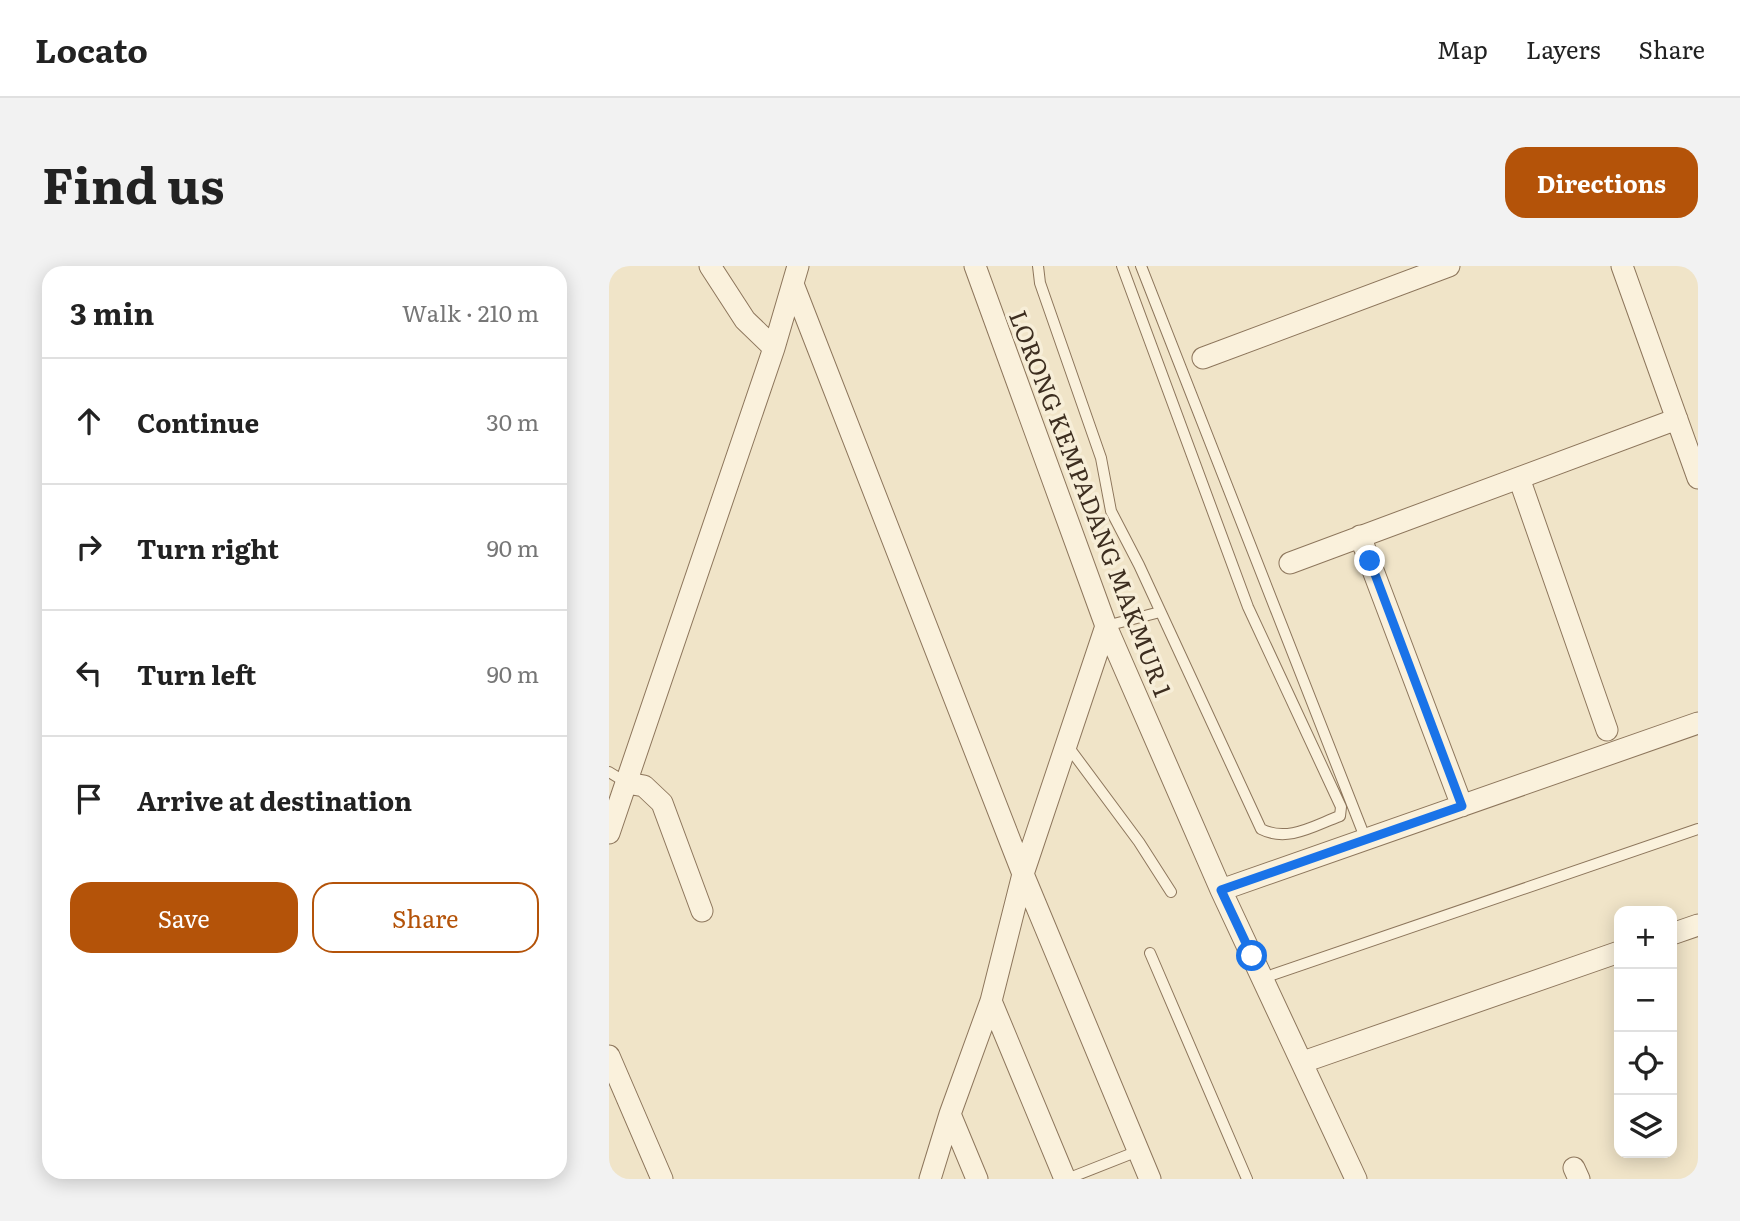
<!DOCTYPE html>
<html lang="en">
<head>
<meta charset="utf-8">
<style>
  :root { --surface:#fff; --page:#f2f2f2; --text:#222; --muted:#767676; --line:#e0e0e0; --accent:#b45309 }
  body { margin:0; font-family:Literata,serif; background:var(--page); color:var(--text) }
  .controls { position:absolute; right:21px; bottom:21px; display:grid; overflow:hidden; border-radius:14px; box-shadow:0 4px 18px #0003 }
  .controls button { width:63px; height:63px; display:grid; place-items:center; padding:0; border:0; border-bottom:2px solid var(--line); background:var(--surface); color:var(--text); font:35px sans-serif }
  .stop { position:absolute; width:21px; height:21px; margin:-16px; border:5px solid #1a73e8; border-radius:50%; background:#fff }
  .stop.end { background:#1a73e8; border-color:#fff; box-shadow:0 2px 7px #0008 }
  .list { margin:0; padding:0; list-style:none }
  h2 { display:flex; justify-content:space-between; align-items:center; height:91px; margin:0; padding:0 28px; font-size:30px }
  h2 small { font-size:23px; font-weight:400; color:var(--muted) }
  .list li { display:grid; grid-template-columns:46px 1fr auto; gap:21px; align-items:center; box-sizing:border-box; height:126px; padding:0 28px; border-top:2px solid var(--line) }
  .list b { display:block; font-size:26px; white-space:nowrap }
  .list em { font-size:23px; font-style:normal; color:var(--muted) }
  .actions { display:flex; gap:14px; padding:21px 28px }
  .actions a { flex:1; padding:16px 0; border:2px solid var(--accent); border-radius:21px; text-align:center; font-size:24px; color:var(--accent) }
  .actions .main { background:var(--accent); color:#fff }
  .icon { flex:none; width:38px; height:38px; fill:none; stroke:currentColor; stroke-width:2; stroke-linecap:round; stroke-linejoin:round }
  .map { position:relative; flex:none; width:1089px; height:913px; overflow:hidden; border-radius:21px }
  header { display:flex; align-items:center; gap:42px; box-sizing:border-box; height:98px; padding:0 35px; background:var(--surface); border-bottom:2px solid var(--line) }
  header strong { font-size:33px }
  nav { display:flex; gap:38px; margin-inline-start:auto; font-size:24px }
  .intro { display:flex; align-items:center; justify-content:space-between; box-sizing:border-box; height:168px; padding:0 42px }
  h1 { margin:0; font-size:49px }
  .button { padding:18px 32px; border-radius:21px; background:var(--accent); color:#fff; font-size:24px; font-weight:700 }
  main { display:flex; gap:42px; padding:0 42px }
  aside { flex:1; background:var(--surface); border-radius:21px; box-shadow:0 4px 18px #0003 }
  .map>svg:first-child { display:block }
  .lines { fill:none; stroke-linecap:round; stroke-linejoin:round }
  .lane-casing { stroke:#8d765c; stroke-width:12 }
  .street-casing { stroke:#8d765c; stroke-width:23 }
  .lane { stroke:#faf1dc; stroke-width:10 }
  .street { stroke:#faf1dc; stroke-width:21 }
  .route { stroke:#1a73e8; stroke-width:9 }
  .labels { text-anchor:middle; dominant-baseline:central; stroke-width:7; stroke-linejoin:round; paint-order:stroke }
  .street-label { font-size:24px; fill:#3d2e20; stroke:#f7eed8 }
</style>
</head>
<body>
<header>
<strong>Locato</strong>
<nav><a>Map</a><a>Layers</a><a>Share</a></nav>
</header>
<div class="intro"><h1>Find us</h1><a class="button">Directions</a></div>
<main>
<aside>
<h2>3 min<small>Walk · 210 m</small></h2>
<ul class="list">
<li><svg class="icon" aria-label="ahead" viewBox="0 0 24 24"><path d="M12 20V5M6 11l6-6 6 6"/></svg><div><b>Continue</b></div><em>30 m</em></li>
<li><svg class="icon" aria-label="right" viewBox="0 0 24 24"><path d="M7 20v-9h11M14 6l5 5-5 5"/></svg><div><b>Turn right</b></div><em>90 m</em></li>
<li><svg class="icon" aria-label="left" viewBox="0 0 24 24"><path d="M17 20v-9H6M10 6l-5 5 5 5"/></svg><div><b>Turn left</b></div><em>90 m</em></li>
<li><svg class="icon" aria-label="arrive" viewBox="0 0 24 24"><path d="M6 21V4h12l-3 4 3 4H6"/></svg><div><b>Arrive at destination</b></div></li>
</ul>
<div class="actions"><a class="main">Save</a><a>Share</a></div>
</aside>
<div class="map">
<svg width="1089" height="913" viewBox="0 0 1089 913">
  <rect width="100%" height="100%" fill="#f0e4c8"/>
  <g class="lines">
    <g class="lane-casing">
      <path id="lane" d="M429,0L431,17L492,192L502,245L530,299L652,563C679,577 706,559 731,550L732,541L639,341L513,0
        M532,0L757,574
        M497,360L551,346
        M458,479L530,576L562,626
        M0,506L18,517
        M541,687L638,913
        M654,712L1089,563
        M458,913L529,885"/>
    </g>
    <g class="street-casing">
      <path id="street" d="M101,0L136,54L165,82
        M366,0L497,360L612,624L747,913
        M1013,0L1089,212
        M184,18L414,608L541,913
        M594,92L840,0
        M910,212L998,464
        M751,270L853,540
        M681,297L1068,153
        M18,517L35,520L53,537L93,645
        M0,567L165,82L189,0
        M612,624L1089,457
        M1063,668L1089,659
        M0,790L53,913
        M694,796L1010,686
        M341,848L368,913
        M965,902L970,913
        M321,913L341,848L382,735
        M456,913L382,735L414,608L497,360"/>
    </g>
    <use href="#lane" class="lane"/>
    <use href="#street" class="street"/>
  </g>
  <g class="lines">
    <path class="route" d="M643,690L612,624L853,540L761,295"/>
  </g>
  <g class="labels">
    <g class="street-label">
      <text transform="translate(483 237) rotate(69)">LORONG KEMPADANG MAKMUR 1</text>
    </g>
  </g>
</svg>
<div class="controls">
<button>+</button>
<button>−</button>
<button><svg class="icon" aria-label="locate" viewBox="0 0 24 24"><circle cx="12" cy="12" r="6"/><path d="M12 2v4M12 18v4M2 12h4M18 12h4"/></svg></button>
<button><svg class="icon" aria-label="layers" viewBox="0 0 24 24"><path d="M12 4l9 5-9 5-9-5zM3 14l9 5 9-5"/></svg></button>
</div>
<div class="stop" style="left:643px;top:690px"></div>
<div class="stop end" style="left:761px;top:295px"></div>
</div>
</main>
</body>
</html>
